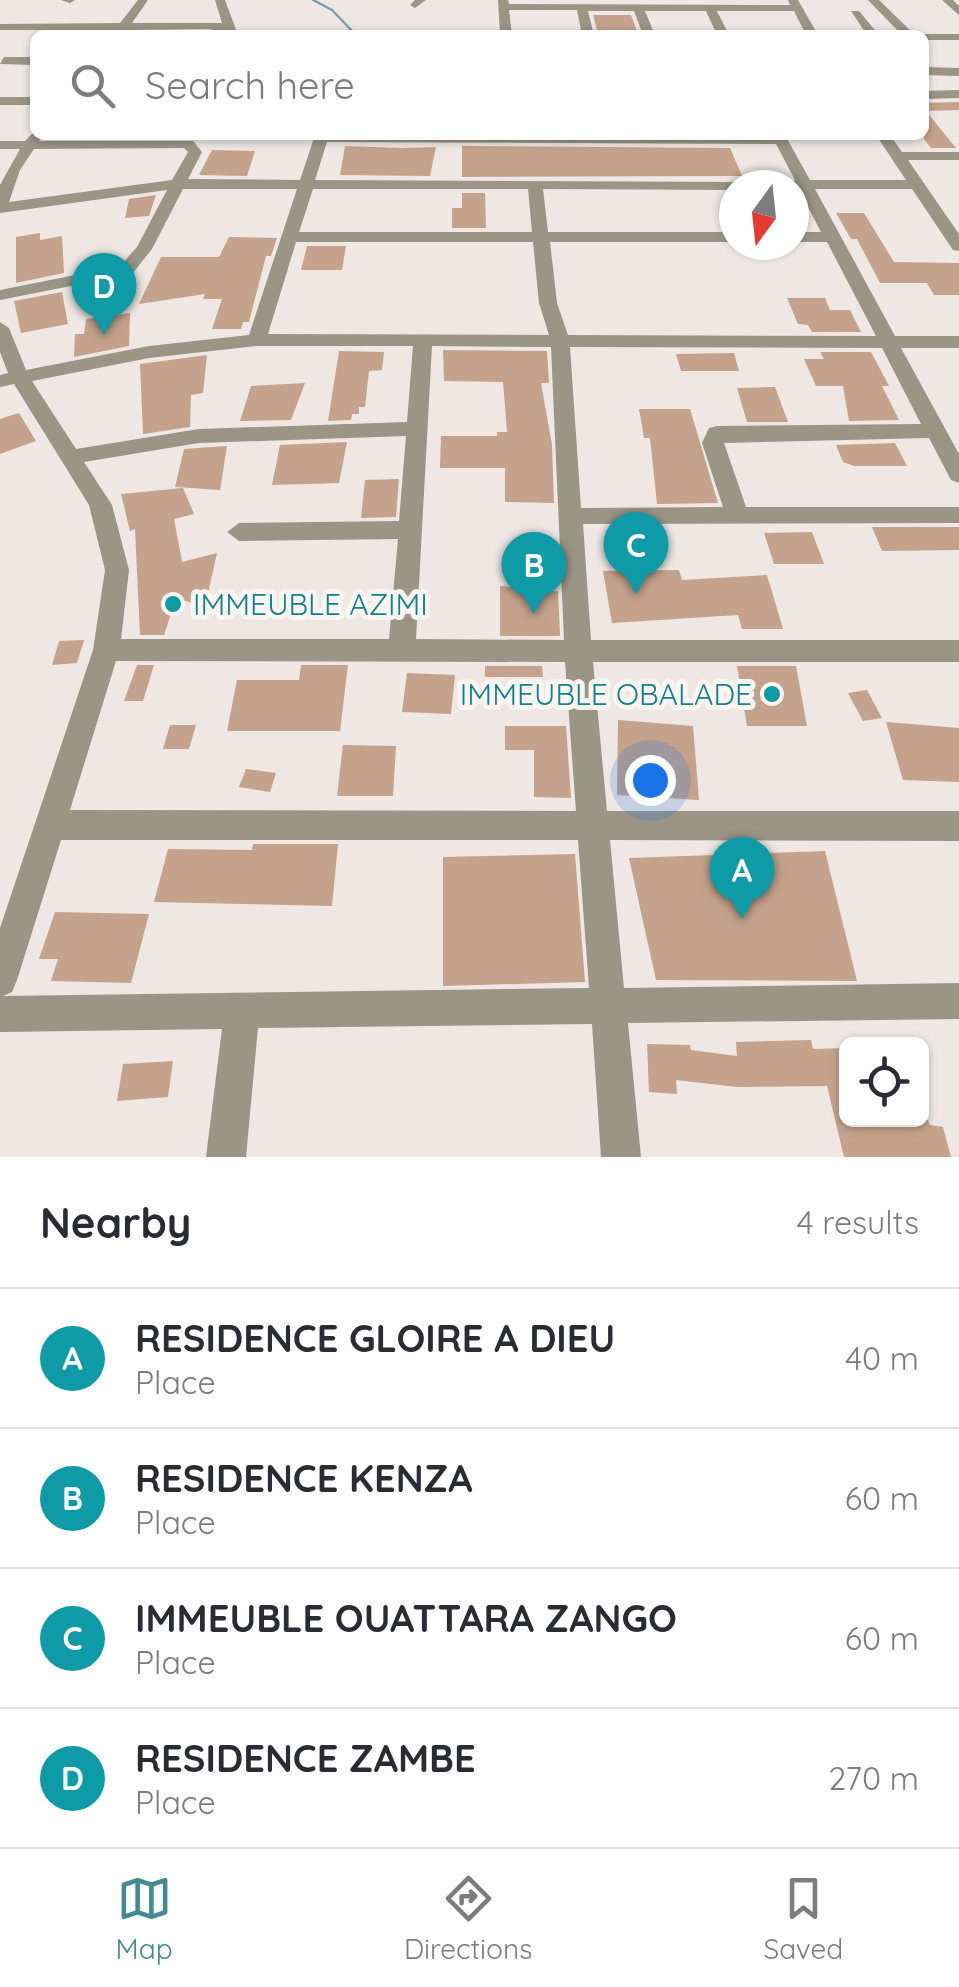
<!DOCTYPE html>
<html lang="en">
<head>
<meta charset="utf-8">
<style>
  :root { --surface:#fff; --page:#f2f2f3; --text:#2b2b33; --muted:#7c7c81; --line:#e1e1e2; --accent:#438b91 }
  body { margin:0; font-family:Quicksand,sans-serif; background:var(--page); color:var(--text) }
  .controls { position:absolute; right:30px; bottom:30px; display:grid; overflow:hidden; border-radius:15px; box-shadow:0 2px 8px #0004 }
  .controls button { width:90px; height:90px; display:grid; place-items:center; padding:0; border:0; border-bottom:2px solid var(--line); background:var(--surface); color:var(--text); font:50px sans-serif }
  .compass { position:absolute; left:719px; top:170px; width:90px; height:90px; border-radius:50%; background:var(--surface); box-shadow:0 2px 8px #0004; rotate:195deg }
  .you { position:absolute; left:650px; top:780px; width:35px; height:35px; margin:-25px; border:8px solid #fff; border-radius:50%; background:#1a73e8; box-shadow:0 0 0 15px #1a73e833 }
  .badge { display:grid; place-items:center; width:65px; height:65px; border-radius:50%; background:var(--accent); color:#fff; font-size:32px; font-weight:700 }
  .pin { position:absolute; translate:-50% -82px; filter:drop-shadow(0 2px 5px #0008) }
  .pin::after { content:''; position:absolute; top:52px; width:35px; height:30px; background:inherit; clip-path:polygon(0 0,100% 0,50% 100%) }
  .list { margin:0; padding:0; list-style:none }
  h2 { display:flex; justify-content:space-between; align-items:center; height:130px; margin:0; padding:0 40px; font-size:42px }
  h2 small { font-size:32px; font-weight:400; color:var(--muted) }
  .list li { display:grid; grid-template-columns:65px 1fr auto; gap:30px; align-items:center; box-sizing:border-box; height:140px; padding:0 40px; border-top:2px solid var(--line) }
  .list b { display:block; font-size:38px; white-space:nowrap }
  .list p { margin:0; font-size:32px; white-space:nowrap; color:var(--muted) }
  .list em { font-size:32px; font-style:normal; color:var(--muted) }
  .icon { flex:none; width:55px; height:55px; fill:none; stroke:currentColor; stroke-width:2; stroke-linecap:round; stroke-linejoin:round }
  .map { position:relative; flex:none; width:959px; height:1157px; overflow:hidden }
  .search { position:absolute; background:var(--surface); box-shadow:0 2px 8px #0004; left:30px; right:30px; top:30px; height:110px; display:flex; align-items:center; gap:25px; box-sizing:border-box; padding:0 35px; border-radius:15px; color:var(--muted); font-size:38px }
  .sheet { height:690px; background:var(--surface) }
  nav { display:flex; justify-content:space-around; align-items:center; box-sizing:border-box; height:140px; border-top:2px solid var(--line); background:var(--surface); font-size:28px; color:var(--muted) }
  nav a { display:grid; justify-items:center; gap:5px }
  nav .on { color:var(--accent) }
  .map>svg:first-child { display:block }
  .lines { fill:none; stroke-linecap:round; stroke-linejoin:round }
  .stream { stroke:#7d9cb6; stroke-width:2.5 }
  .building { fill:#c4a28b }
  .minor { fill:#9a9585; fill-rule:evenodd }
  .culture-dot { fill:#0f9aa8; stroke:#fbf4f0; stroke-width:4 }
  .labels { text-anchor:middle; dominant-baseline:central; stroke-width:10; stroke-linejoin:round; paint-order:stroke }
  .culture-label { font-size:30px; fill:#0d838f; stroke:#fbf4f0; text-anchor:start }
</style>
</head>
<body>
<div class="map">
<svg width="959" height="1157" viewBox="0 0 959 1157">
  <rect width="100%" height="100%" fill="#eee7e3"/>
  <g class="lines">
    <path class="stream" d="M313,0L332,10L356,35"/>
  </g>
  <path class="building" d="M593,15H631L637,31L597,30Z
    M959,102V110L926,111L956,148H931L924,139V103Z
    M345,146L403,148L436,147L430,176L340,175Z
    M462,146L730,148L742,176L462,177Z
    M212,150L255,151L247,176L199,175Z
    M462,193H485L486,228H452V208H462Z
    M156,195L149,216L125,218L129,199Z
    M836,213H864L894,262L959,263V295H934L927,283H880L857,239H851Z
    M40,233V240L62,236L64,273L16,283V237Z
    M229,237L277,238L271,256H266L249,322H243L241,329H212L222,299H203L205,294L139,304L161,257H219Z
    M307,246H346L342,270H301Z
    M62,292L68,324L21,333L14,301Z
    M787,298H825L830,310H850L861,332H812L808,325L798,324Z
    M130,313L129,346L74,357L75,334H84L86,319Z
    M443,350L547,351L549,383H541L552,445L554,503L505,502V468H440L441,436H497V432H507L503,382L444,381Z
    M339,351L384,352L382,370L369,371L365,407H359V414H352L351,420L328,421Z
    M820,352H871L889,386H882L899,420L849,421L843,386H816L804,359H824Z
    M734,353L739,371H681L676,354Z
    M207,355L203,393L191,395L190,427L143,434L140,364Z
    M305,383L291,420L240,421L251,386Z
    M775,387L788,422H747L737,388Z
    M639,409H690L718,503L657,504L650,438H644Z
    M19,413L36,441L0,454V419Z
    M347,442L339,483L272,485L280,445Z
    M895,443L907,466H854L843,462L836,445Z
    M227,446L220,490L175,487L184,449Z
    M399,479L396,517L361,518L365,480Z
    M183,488L194,514L174,519L182,562L217,553L205,607L176,598L164,635H140L135,529L130,531L121,494Z
    M872,527H959V550L882,551Z
    M812,532L824,564H774L764,533Z
    M679,570L682,580L767,575L783,629H742L738,615L612,623L603,571Z
    M500,586L558,591L560,636H500Z
    M84,640L77,663L52,665L59,641Z
    M137,665H154L143,701H124Z
    M301,665H348L340,731H227L237,680H299Z
    M485,666H542L543,677H485Z
    M737,666H796L807,726H747Z
    M407,673L455,675L451,714L402,712Z
    M867,690L882,718L863,721L848,693Z
    M618,720L693,726L699,800L617,795Z
    M886,722L959,728V782L903,780Z
    M170,725H196L189,749H163Z
    M505,726H566L571,798L534,797V750H505Z
    M343,745L396,746L393,796H337Z
    M246,769L276,773L270,792L239,787Z
    M253,844H338L332,906L154,902L168,849L252,850Z
    M825,851L857,981L656,980L629,858Z
    M575,854L585,982L443,986V857Z
    M55,912L149,914L131,983L51,981L58,959H39Z
    M811,1040L813,1049L846,1048V1120H928L930,1125L943,1127L951,1157H844L827,1086L737,1087L676,1080L677,1094L649,1092L647,1044L690,1045L691,1050L737,1056L736,1042Z
    M173,1061L168,1097L117,1101L123,1064Z"/>
  <g class="lines">
    <path class="minor" d="M61,0H75L70,3Z
      M138,0H148L132,23H222L215,0H225L238,35L208,29L127,30L123,35H111L115,30H0V24L120,23Z
      M415,0H426L415,8L410,5Z
      M498,0H508L509,4L790,5L788,0H798L818,35H806L794,11H717L729,35H717L706,11H645L655,35H643L634,11H588L594,35H582L577,10H509L512,35H500Z
      M868,0H879L915,35H902Z
      M942,0H953L959,6V15Z
      M851,11H859L879,35H867Z
      M924,34H959V40H924V35H920Z
      M4,57H35V65L0,64Z
      M924,67L959,68V76L924,75Z
      M959,90V98L924,99V91Z
      M0,97H35V105H0Z
      M35,131V135H43L39,141H193L202,152L188,179L300,180L315,135H785L810,180H906L876,135H890L902,152H959V160H908L959,234V251L953,250L912,189H815L895,336H959V348H901L959,454V483L951,480L929,438L724,443L746,507H959V523L583,524L591,640H959V662H593L607,811H959V841L610,840L624,988L959,983V1019L628,1023L641,1157H601L592,1024L258,1028L246,1157H206L222,1029L0,1032V928L93,650L105,570L89,505L14,384L0,387V375L8,373L0,352V322L9,328L26,370L149,346L249,335L297,189H183L152,249L132,274L0,300V290L120,266L137,247L167,190L0,213V185L20,149H0V141H25ZM327,142L776,144L795,180L786,185L799,190L821,232H794V242H827L876,336L568,335L557,303L550,242H734V232H548L543,189L734,190V185H742L739,182L315,180ZM184,148L188,152L172,180L9,202L20,170L34,149ZM313,189H528L532,232H299ZM296,242H533L539,303L549,335L268,334ZM257,346H413L407,422L199,429L76,449L32,381L149,358ZM432,346L551,347L564,640L416,639ZM570,347L882,348L921,424L717,426L709,428L702,443L723,507L581,508ZM406,436L399,521L239,523L227,532L239,541L398,539L389,639H121L129,570L112,505L84,462L199,443ZM116,661L565,662L576,811L70,810ZM61,840H578L589,988L3,996L12,992L17,980Z"/>
  </g>
  <g class="culture-dot">
    <circle cx="173" cy="604" r="10"/>
    <circle cx="772" cy="694" r="10"/>
  </g>
  <g class="labels">
    <g class="culture-label">
      <text x="193" y="604">IMMEUBLE AZIMI</text>
      <text x="752" y="694" text-anchor="end">IMMEUBLE OBALADE</text>
    </g>
  </g>
</svg>
<div class="controls">
<button><svg class="icon" aria-label="locate" viewBox="0 0 24 24"><circle cx="12" cy="12" r="6"/><path d="M12 2v4M12 18v4M2 12h4M18 12h4"/></svg></button>
</div>
<svg class="compass" viewBox="-18 -18 36 36"><path d="M0-13l5 13h-10z" fill="#e53935"/><path d="M0 13l5-13h-10z" fill="#7c7c81"/></svg>
<div class="you"></div>
<div class="pin badge" style="left:742px;top:919px;background:#0f9aa8">A</div>
<div class="pin badge" style="left:534px;top:614px;background:#0f9aa8">B</div>
<div class="pin badge" style="left:636px;top:594px;background:#0f9aa8">C</div>
<div class="pin badge" style="left:104px;top:335px;background:#0f9aa8">D</div>
<div class="search"><svg class="icon" aria-label="search" viewBox="0 0 24 24"><circle cx="10" cy="10" r="6"/><path d="M15 15l6 6"/></svg>Search here</div>
</div>
<section class="sheet">
<h2>Nearby<small>4 results</small></h2>
<ul class="list">
<li><span class="badge" style="background:#0f9aa8">A</span><div><b>RESIDENCE GLOIRE A DIEU</b><p>Place</p></div><em>40 m</em></li>
<li><span class="badge" style="background:#0f9aa8">B</span><div><b>RESIDENCE KENZA</b><p>Place</p></div><em>60 m</em></li>
<li><span class="badge" style="background:#0f9aa8">C</span><div><b>IMMEUBLE OUATTARA ZANGO</b><p>Place</p></div><em>60 m</em></li>
<li><span class="badge" style="background:#0f9aa8">D</span><div><b>RESIDENCE ZAMBE</b><p>Place</p></div><em>270 m</em></li>
</ul>
</section>
<nav>
<a class="on"><svg class="icon" aria-label="map" viewBox="0 0 24 24"><path d="M3 6l6-2 6 2 6-2v14l-6 2-6-2-6 2zM9 4v14M15 6v14"/></svg>Map</a>
<a><svg class="icon" aria-label="directions" viewBox="0 0 24 24"><path d="M12 3l9 9-9 9-9-9zM9 14v-3h6M13 9l2 2-2 2"/></svg>Directions</a>
<a><svg class="icon" aria-label="saved" viewBox="0 0 24 24"><path d="M7 4h10v16l-5-4-5 4z"/></svg>Saved</a>
</nav>
</body>
</html>
